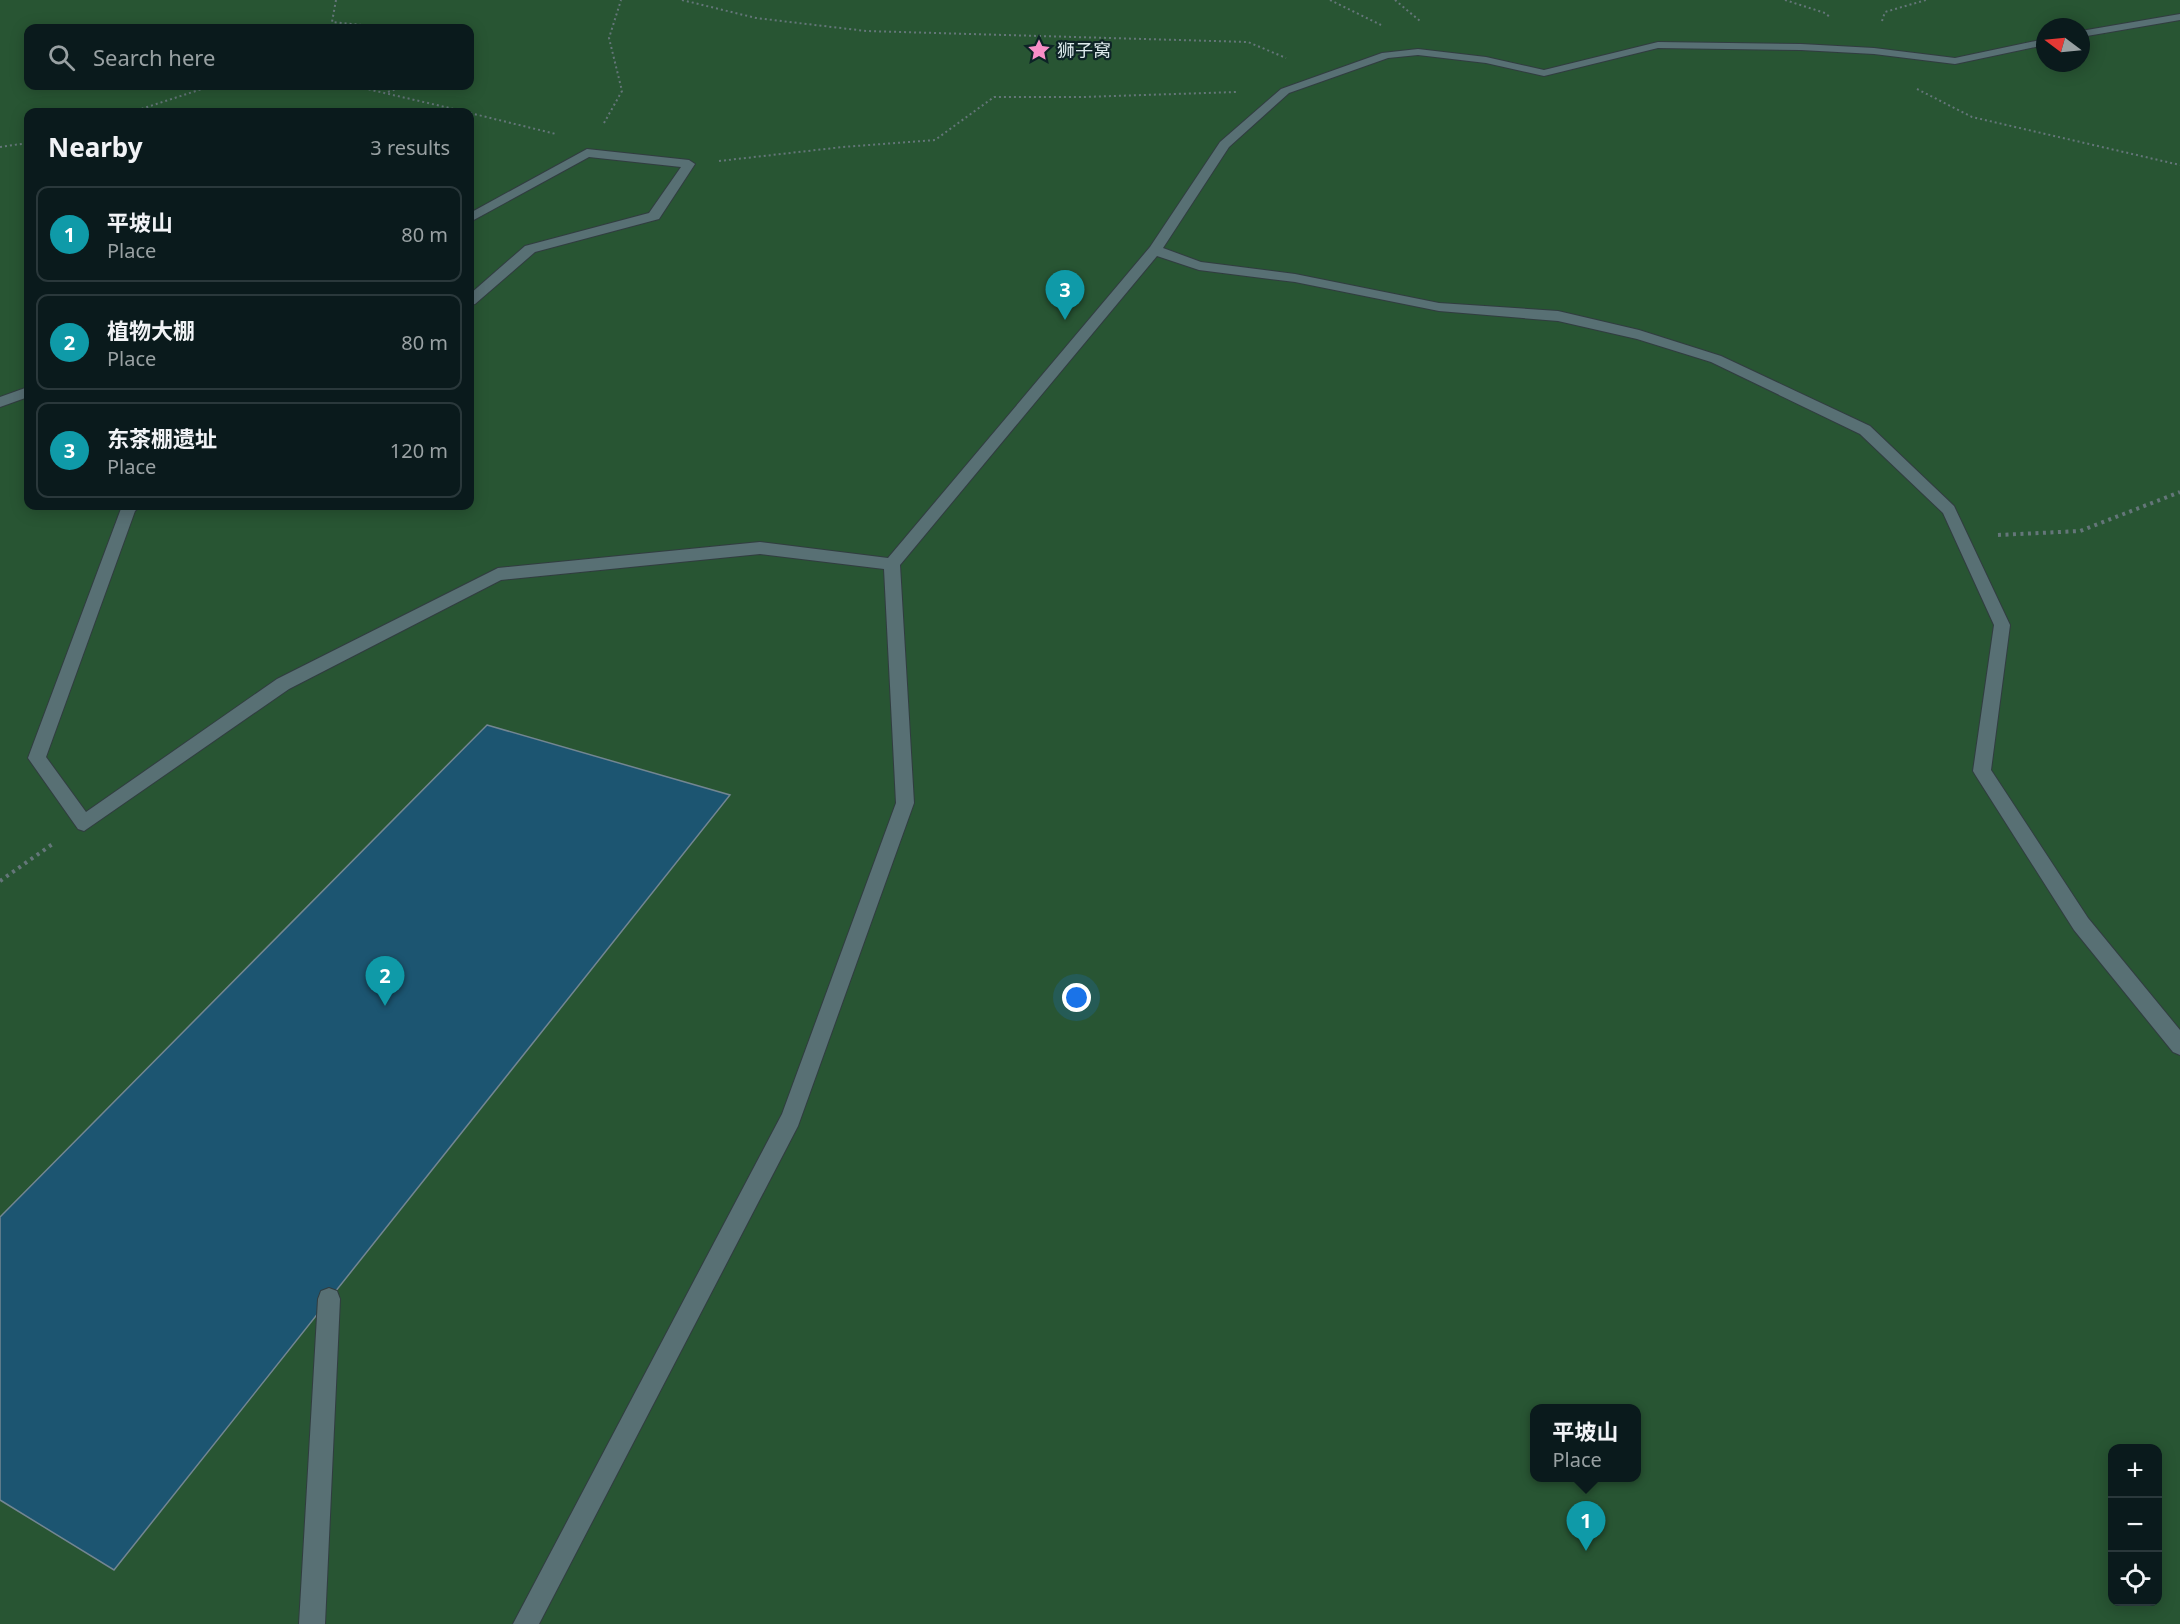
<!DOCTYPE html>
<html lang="en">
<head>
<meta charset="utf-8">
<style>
  :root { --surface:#0a1a1c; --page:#132325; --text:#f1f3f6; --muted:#99a1a3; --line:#2a383b; --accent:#1a73e8 }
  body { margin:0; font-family:"Noto Sans","Noto Sans SC",sans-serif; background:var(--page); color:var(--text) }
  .controls { position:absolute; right:18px; bottom:18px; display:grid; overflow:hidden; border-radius:12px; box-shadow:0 3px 15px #0003 }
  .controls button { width:54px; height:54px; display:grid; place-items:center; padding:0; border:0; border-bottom:2px solid var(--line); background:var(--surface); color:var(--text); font:30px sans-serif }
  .compass { position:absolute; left:2036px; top:18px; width:54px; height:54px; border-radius:50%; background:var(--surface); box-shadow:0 3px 15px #0003; rotate:286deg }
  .you { position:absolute; left:1077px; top:998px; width:21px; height:21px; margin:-15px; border:4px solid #fff; border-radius:50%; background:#1a73e8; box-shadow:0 0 0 9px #1a73e833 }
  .badge { display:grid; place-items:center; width:39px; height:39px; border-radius:50%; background:var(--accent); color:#fff; font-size:20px; font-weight:700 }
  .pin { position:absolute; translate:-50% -50px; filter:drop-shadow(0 2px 3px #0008) }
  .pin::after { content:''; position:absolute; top:32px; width:21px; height:18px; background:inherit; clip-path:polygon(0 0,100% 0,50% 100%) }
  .popup { position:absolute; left:1530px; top:1404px; width:111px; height:78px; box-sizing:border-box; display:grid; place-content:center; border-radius:12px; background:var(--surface); filter:drop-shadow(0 2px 4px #0005); font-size:20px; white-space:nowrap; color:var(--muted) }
  .popup b { font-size:22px; color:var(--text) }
  .popup::after { content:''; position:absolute; left:50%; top:100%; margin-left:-12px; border:12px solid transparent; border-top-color:var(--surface) }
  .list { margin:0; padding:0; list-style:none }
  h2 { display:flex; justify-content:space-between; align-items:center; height:78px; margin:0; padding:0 24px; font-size:26px }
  h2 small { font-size:20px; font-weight:400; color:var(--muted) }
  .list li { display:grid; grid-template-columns:39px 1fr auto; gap:18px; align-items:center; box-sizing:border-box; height:96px; margin:0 12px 12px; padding:0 12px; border:2px solid var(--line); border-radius:12px }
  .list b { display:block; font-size:22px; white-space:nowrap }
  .list p { margin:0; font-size:20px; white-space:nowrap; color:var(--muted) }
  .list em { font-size:20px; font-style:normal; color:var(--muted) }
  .icon { flex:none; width:33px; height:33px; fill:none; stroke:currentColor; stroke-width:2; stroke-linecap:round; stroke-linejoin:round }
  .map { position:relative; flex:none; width:2180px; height:1624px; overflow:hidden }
  .search { position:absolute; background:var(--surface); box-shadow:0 3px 15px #0003; left:24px; top:24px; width:450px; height:66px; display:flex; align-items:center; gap:15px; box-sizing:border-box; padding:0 21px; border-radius:12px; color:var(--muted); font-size:22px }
  .panel { position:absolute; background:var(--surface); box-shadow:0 3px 15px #0003; left:24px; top:108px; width:450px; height:402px; border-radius:12px }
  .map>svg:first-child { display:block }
  .forest { fill:#285533; fill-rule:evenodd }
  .building { fill:#1c5571; stroke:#738692; stroke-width:1.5 }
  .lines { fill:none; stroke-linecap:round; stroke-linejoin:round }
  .minor-casing { stroke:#313d40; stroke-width:2 }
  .path-far1 { stroke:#647679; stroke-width:2; stroke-dasharray:2 3; stroke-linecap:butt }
  .path { stroke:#647679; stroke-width:4; stroke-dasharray:3 4.5; stroke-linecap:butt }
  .minor { fill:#587074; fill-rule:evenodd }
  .labels { text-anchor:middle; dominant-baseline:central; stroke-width:4.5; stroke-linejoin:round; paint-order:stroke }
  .far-poi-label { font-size:18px; fill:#ddeaec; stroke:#0d2326; text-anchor:start }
</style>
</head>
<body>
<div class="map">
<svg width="2180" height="1624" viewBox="0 0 2180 1624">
  <rect width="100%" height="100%" fill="#0d2326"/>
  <path class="forest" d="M0,0H2180V1624H0ZM2045,27H2081V63H2045ZM28,28H470V86H28ZM28,112H470V506H28ZM1535,1408H1637V1478H1535ZM2112,1448H2158V1602H2112Z"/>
  <path class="building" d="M487,725L730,795L114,1570L0,1500V1217Z"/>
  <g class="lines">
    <g class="minor-casing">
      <path id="minor" d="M2180,14V20L2081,37V31Z
        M2045,39V45L1955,64L1874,54L1801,50L1658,48L1544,76L1486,63L1418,55L1388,58L1289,93L1229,147L1163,248L1201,262L1295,274L1439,303L1558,311L1639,330L1721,356L1870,426L1954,506L2010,625L1991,770L2088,918L2180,1030V1055L2173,1052L2074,930L1976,776L1973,771L1994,625L1943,513L1860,434L1711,362L1637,339L1558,321L1439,311L1295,282L1199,270L1157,256L900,565L914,803L798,1126L539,1624H513L782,1114L896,803L884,569L760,554L501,580L289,689L84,831L78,829L28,758L122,506H141L135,511L46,757L86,812L277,679L498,568L760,542L888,558L1150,247L1220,142L1281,89L1382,53L1418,49L1486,57L1544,70L1658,42L1801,44L1874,48L1955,58Z
        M587,149L689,160L695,164L659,219L535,252L475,304L470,305V294L525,246L649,213L681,167L589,157L470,222V213Z
        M28,387V397L0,407V397Z
        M329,1288L337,1291L340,1299L325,1624H299L318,1299L321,1291Z"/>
    </g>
    <path class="path-far1" d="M336,0L332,22L391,28
      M682,0L756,18L866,31L1248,42L1286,58
      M1330,0L1381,25
      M1395,0L1420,21
      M1785,0L1825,13L1831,18
      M1882,21L1885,12L1926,0
      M354,86L467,112
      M1917,89L1972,117L2180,165
      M388,92L404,86
      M132,112L205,88L231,86
      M470,113L556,134
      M604,123L622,91L609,38L621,0
      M0,147L28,143
      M719,161L843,147L935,140L994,97H1083L1236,92"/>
    <path class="path" d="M1998,535L2080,531L2180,492
      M0,881L54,843"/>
    <use href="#minor" class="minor"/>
  </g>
  <defs>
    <g id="sight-bare" transform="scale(1.8)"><path d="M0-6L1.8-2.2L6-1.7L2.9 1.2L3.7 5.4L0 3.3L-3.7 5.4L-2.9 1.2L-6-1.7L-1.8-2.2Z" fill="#f98fc8" stroke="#0d2326" stroke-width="2.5" paint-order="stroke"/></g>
  </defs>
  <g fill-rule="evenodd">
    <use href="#sight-bare" x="1039" y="50"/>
  </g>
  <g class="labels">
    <g class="far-poi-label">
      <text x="1057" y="50">狮子窝</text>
    </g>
  </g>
</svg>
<div class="controls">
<button>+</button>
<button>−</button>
<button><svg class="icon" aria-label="locate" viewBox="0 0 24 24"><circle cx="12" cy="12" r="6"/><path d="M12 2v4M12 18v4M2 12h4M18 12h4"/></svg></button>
</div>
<svg class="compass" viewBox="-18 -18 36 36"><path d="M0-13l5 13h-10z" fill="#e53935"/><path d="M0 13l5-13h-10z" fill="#99a1a3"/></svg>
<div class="you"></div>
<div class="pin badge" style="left:1586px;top:1551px;background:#0f9aa8">1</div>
<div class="popup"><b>平坡山</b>Place</div>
<div class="pin badge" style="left:385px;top:1006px;background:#0f9aa8">2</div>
<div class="pin badge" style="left:1065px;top:320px;background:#0f9aa8">3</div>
<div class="search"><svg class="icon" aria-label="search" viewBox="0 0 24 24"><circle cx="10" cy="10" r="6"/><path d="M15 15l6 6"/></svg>Search here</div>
<section class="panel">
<h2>Nearby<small>3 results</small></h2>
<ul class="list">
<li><span class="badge" style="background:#0f9aa8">1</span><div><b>平坡山</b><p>Place</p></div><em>80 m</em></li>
<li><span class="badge" style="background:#0f9aa8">2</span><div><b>植物大棚</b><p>Place</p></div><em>80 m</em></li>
<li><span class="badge" style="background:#0f9aa8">3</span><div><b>东茶棚遗址</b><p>Place</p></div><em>120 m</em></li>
</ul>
</section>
</div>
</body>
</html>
